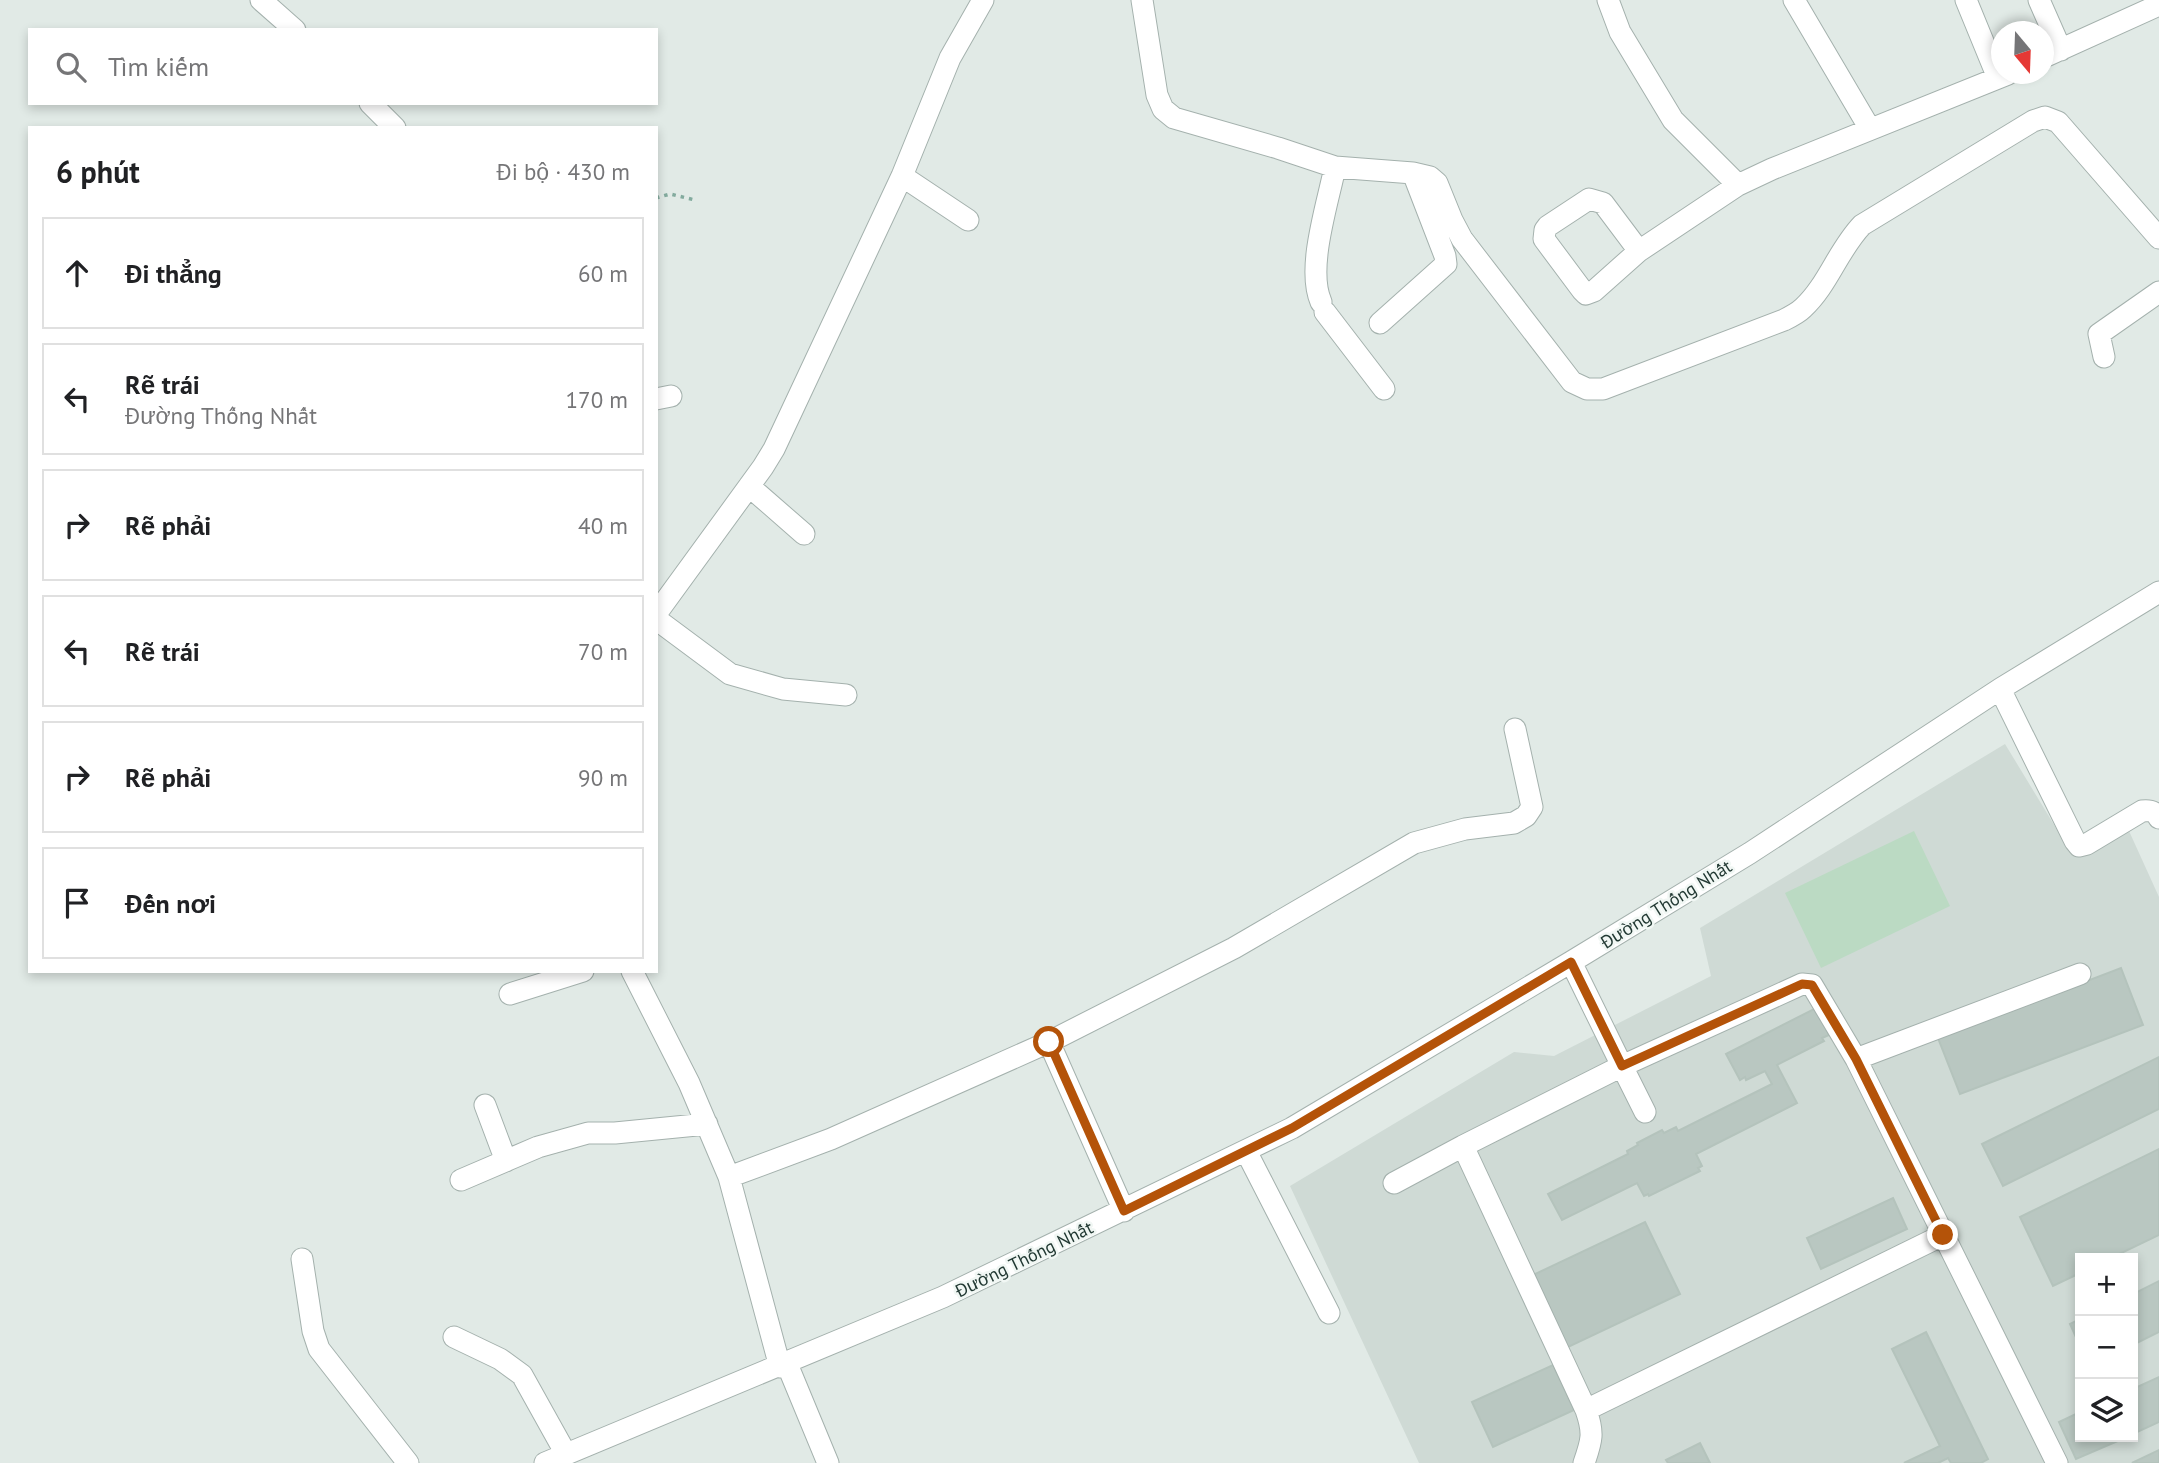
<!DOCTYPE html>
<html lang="vi">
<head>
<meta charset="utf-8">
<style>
  :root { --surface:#fff; --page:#f2f2f2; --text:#202124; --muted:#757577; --line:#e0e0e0 }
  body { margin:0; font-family:"PT Sans",sans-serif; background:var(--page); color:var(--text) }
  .controls { position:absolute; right:21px; bottom:21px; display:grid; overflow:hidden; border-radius:0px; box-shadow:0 4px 10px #0003 }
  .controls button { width:63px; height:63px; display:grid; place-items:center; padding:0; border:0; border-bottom:2px solid var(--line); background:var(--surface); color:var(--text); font:35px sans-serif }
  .compass { position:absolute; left:1991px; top:21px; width:63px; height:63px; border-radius:50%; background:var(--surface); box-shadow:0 4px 10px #0003; rotate:161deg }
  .stop { position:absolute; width:21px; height:21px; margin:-16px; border:5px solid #b45309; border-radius:50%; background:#fff }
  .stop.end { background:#b45309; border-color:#fff; box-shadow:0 2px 7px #0008 }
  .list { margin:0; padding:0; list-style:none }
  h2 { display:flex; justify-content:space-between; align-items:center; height:91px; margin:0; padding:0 28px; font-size:30px }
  h2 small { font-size:23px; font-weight:400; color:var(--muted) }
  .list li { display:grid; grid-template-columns:46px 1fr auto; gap:21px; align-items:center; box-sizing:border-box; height:112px; margin:0 14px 14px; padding:0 14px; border:2px solid var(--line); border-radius:0px }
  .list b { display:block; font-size:26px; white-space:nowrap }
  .list p { margin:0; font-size:23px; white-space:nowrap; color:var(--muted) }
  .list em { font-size:23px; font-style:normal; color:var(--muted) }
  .icon { flex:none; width:38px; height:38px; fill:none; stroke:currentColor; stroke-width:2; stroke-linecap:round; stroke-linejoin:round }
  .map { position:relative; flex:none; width:2159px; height:1463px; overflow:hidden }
  .search { position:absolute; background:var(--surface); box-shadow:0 4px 10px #0003; left:28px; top:28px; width:630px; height:77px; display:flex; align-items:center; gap:18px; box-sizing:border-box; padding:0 24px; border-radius:0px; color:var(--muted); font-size:26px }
  .panel { position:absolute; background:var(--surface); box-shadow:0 4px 10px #0003; left:28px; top:126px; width:630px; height:847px; border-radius:0px }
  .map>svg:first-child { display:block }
  .built { fill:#cfdad5; fill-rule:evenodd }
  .green { fill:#bbdac3 }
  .building { fill:#b9c7c1; stroke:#b4c3bc; stroke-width:2 }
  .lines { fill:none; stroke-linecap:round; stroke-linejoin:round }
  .minor-casing { stroke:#a4b1ad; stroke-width:23 }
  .path { stroke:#83ab9e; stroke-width:3.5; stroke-dasharray:3.5 5; stroke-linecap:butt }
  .minor { stroke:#fff; stroke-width:21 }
  .route { stroke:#b45309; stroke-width:9 }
  .labels { text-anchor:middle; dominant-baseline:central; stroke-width:5; stroke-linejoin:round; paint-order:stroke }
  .street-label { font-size:18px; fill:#223933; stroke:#f1f7f4 }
</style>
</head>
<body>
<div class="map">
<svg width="2159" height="1463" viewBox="0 0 2159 1463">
  <rect width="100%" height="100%" fill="#e1eae6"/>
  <path class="built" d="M2005,744L2067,846L2129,831L2159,897V1463H1419L1290,1186L1514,1052L1554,1056L1711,976L1700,928ZM2080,1258H2133V1437H2080Z"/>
  <path class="green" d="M1914,831L1950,906L1821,968L1785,893Z"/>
  <path class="building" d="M2121,968L2143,1025L1960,1094L1938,1038Z
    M1816,1008L1829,1035L1822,1038L1824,1041L1777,1065L1797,1103L1696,1154L1702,1166L1698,1168L1700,1171L1649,1196L1648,1194L1644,1196L1637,1183L1562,1220L1548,1194L1628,1154L1627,1151L1638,1145L1637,1143L1662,1130L1664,1133L1676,1127L1678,1131L1772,1084L1765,1071L1746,1080L1745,1077L1740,1080L1726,1054Z
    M2159,1057V1109L2003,1186L1982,1144Z
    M2159,1149V1235L2111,1258H2080V1273L2053,1286L2020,1217Z
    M1893,1198L1907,1229L1821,1269L1807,1238Z
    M1645,1222L1680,1294L1566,1348L1531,1276Z
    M2159,1281V1332L2133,1345V1294Z
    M2080,1319V1346L2070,1324Z
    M1926,1332L1988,1459L1981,1463H1951L1948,1458L1938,1463H1904L1940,1446L1892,1349Z
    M1553,1365L1574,1410L1493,1447L1472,1402Z
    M2159,1377V1422L2133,1434V1389Z
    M2080,1412V1437H2127L2076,1459L2059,1422Z
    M1700,1443L1710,1463H1668L1666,1460Z
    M2159,1450V1463H2132Z"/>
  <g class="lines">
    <g class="minor-casing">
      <path id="minor" d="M261,0L295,30
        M1142,0L1157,95L1163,109L1174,118L1278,148L1335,167L1413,173L1430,177L1437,183L1452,220L1462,239L1572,382L1587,389H1603L1784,320C1790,317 1798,313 1803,308C1828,285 1838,250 1862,225L2033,121L2045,117L2058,122L2159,238
        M1608,0L1620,32L1673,120L1738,185
        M1794,0L1870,129
        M1966,0L1998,78
        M2039,0L2061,50
        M2044,57L2159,5
        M370,103L395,128
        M902,176L968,220
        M1639,251L1603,203L1589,199L1548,226L1545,230L1544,239L1582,290L1586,294L1594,291L1639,251L1738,185L1772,169L2008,74
        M1321,302C1306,268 1328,203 1335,167
        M1325,312L1384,389
        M1380,323L1446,264L1445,256L1413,173
        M2104,357L2099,334L2159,292
        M656,399L671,396
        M749,486L804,534
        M656,614L763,467L774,449L902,176L950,58L983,0
        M656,619L730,674L783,689L846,695
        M2000,689L2075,841L2079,846L2087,844L2142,811C2150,810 2155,811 2159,818
        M1571,962L1622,1066L1802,984L1812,985L1856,1059L2057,1463
        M632,971L689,1083L729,1177L780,1367
        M510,994L583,971
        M1049,1042L1124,1211
        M1856,1059L2080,974
        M485,1105L506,1161
        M1246,1151L1329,1313
        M729,1177L831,1139L1049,1042L1234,948L1414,843L1465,829L1514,823L1526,816L1532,807L1515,729
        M461,1180L538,1147L588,1133H615L707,1124
        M1394,1183L1463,1146
        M302,1259L313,1331L319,1349L408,1463
        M454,1337L500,1359L522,1375L566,1454
        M787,1364L828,1463
        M1586,1410L1943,1235
        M545,1463L943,1297L1292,1128L1571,962L1750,853L2000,689L2159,592
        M1584,1463C1592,1440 1594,1433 1586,1410L1463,1146L1622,1066L1645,1112"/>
    </g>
    <path class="path" d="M656,198L670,194L695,200"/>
    <use href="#minor" class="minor"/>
  </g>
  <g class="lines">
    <path class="route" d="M1049,1042L1124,1211L1292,1128L1571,962L1622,1066L1802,984L1812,985L1856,1059L1943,1235"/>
  </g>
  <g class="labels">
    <g class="street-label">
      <text transform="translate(1666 904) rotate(-32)">Đường Thống Nhất</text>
      <text transform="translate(1024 1259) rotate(-26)">Đường Thống Nhất</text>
    </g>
  </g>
</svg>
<div class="controls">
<button>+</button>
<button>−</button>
<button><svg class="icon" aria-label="layers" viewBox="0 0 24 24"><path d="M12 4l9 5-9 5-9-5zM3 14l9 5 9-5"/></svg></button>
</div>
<svg class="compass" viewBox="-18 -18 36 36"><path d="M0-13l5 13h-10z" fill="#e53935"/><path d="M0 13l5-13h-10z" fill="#757577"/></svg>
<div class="stop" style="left:1049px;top:1042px"></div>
<div class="stop end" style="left:1943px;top:1235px"></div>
<div class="search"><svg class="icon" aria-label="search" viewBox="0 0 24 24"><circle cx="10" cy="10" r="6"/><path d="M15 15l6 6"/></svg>Tìm kiếm</div>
<section class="panel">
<h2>6 phút<small>Đi bộ · 430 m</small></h2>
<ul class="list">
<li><svg class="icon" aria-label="ahead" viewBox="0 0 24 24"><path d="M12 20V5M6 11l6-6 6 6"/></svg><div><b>Đi thẳng</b></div><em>60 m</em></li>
<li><svg class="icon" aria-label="left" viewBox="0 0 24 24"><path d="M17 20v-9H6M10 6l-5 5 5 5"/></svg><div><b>Rẽ trái</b><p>Đường Thống Nhất</p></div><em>170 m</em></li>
<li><svg class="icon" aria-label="right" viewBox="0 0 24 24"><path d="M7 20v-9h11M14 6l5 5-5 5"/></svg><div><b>Rẽ phải</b></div><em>40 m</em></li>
<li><svg class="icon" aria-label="left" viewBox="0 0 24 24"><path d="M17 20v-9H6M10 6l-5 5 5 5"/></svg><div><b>Rẽ trái</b></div><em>70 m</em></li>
<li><svg class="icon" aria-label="right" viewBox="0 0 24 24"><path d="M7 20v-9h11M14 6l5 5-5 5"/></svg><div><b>Rẽ phải</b></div><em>90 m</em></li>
<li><svg class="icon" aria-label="arrive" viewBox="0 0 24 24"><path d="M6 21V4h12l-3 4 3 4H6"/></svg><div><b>Đến nơi</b></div></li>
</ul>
</section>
</div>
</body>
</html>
